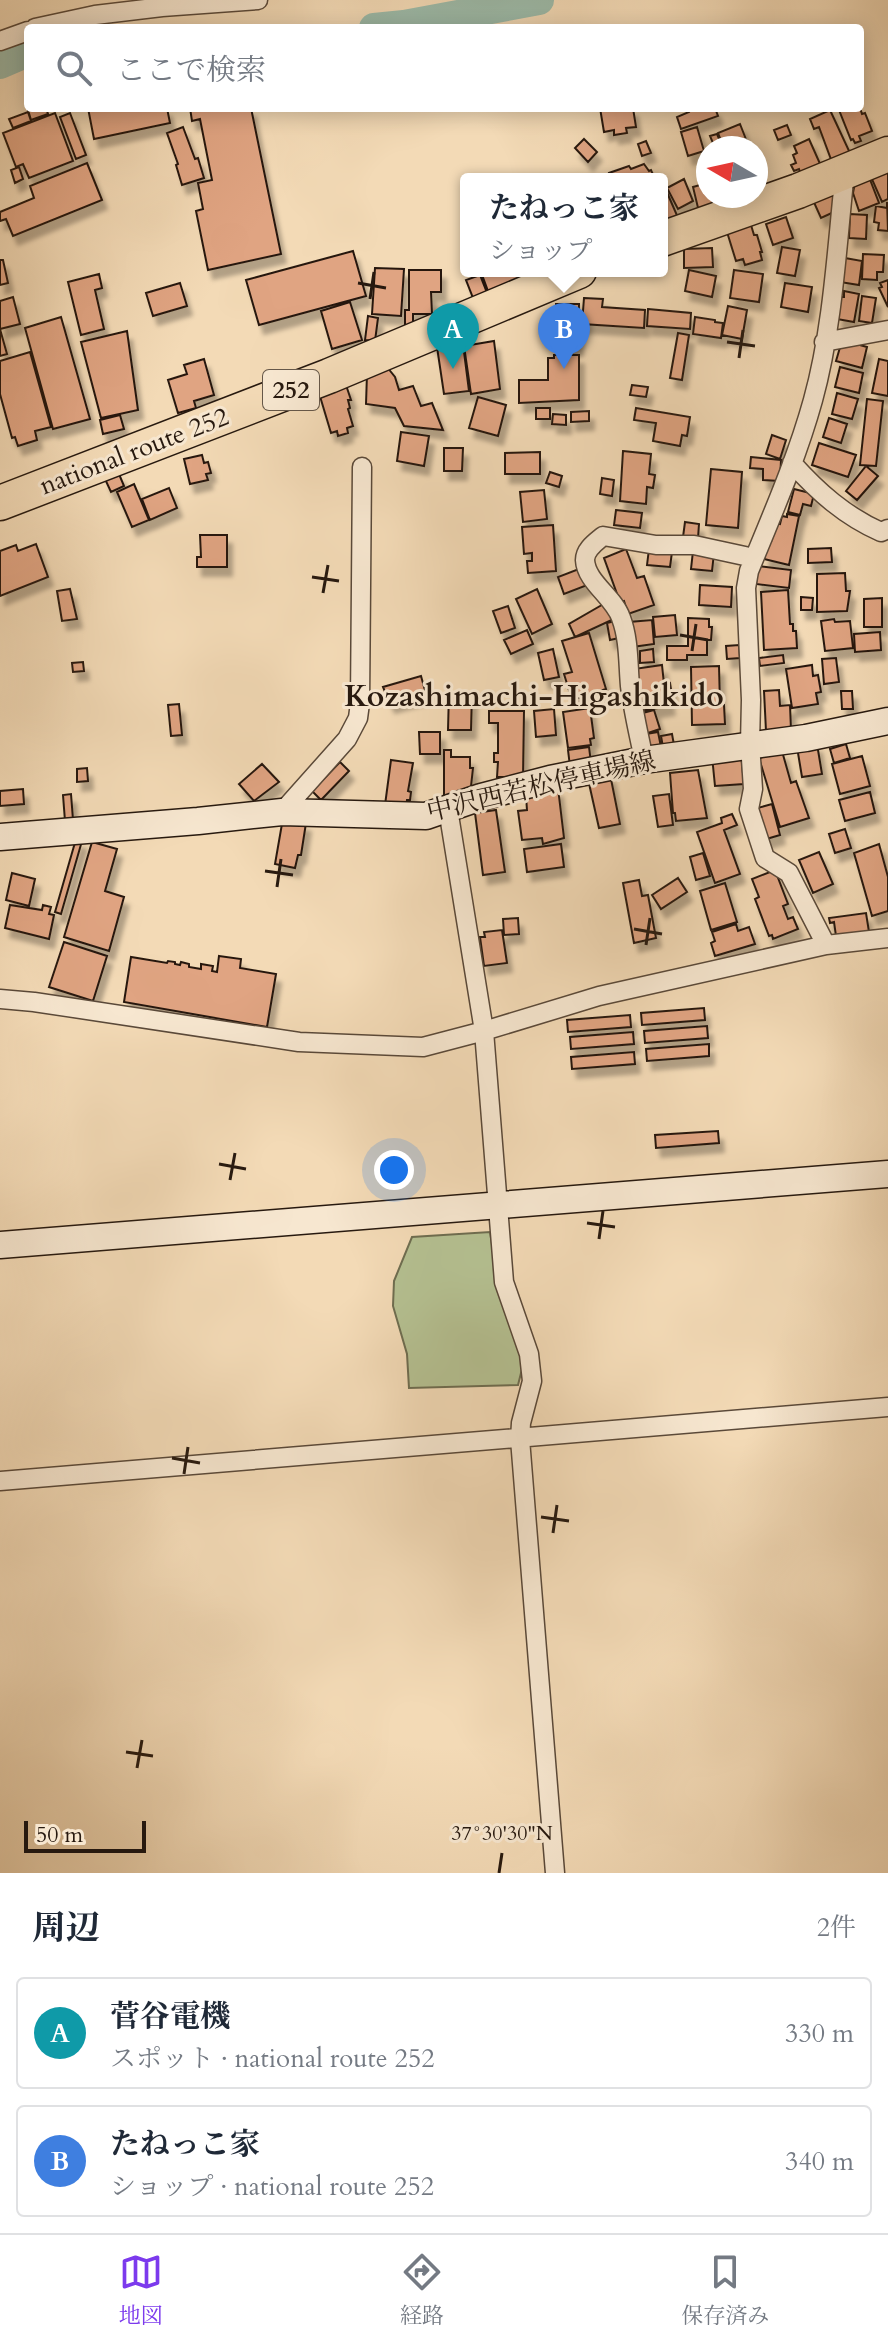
<!DOCTYPE html>
<html lang="ja">
<head>
<meta charset="utf-8">
<style>
  :root { --surface:#fff; --page:#f2f2f3; --text:#1f2937; --muted:#747a83; --line:#e0e1e3; --accent:#7c3aed }
  body { margin:0; font-family:Cardo,"Noto Serif JP",serif; background:var(--page); color:var(--text) }
  .compass { position:absolute; left:696px; top:136px; width:72px; height:72px; border-radius:50%; background:var(--surface); box-shadow:0 4px 20px #0003; rotate:279deg }
  .scale { position:absolute; left:24px; bottom:20px; width:122px; box-sizing:border-box; padding-left:8px; border:4px solid #27190f; border-top:0; font-size:22px; line-height:28px; white-space:nowrap; color:#27190f; -webkit-text-stroke:6px #f7e7d0; paint-order:stroke }
  .you { position:absolute; left:394px; top:1170px; width:28px; height:28px; margin:-20px; border:6px solid #fff; border-radius:50%; background:#1a73e8; box-shadow:0 0 0 12px #1a73e833 }
  .badge { display:grid; place-items:center; width:52px; height:52px; border-radius:50%; background:var(--accent); color:#fff; font-size:26px; font-weight:700 }
  .pin { position:absolute; translate:-50% -66px; filter:drop-shadow(0 2px 4px #0008) }
  .pin::after { content:''; position:absolute; top:42px; width:28px; height:24px; background:inherit; clip-path:polygon(0 0,100% 0,50% 100%) }
  .popup { position:absolute; left:460px; top:173px; width:208px; height:104px; box-sizing:border-box; display:grid; place-content:center; border-radius:8px; background:var(--surface); filter:drop-shadow(0 2px 6px #0005); font-size:26px; white-space:nowrap; color:var(--muted) }
  .popup b { font-size:30px; color:var(--text) }
  .popup::after { content:''; position:absolute; left:50%; top:100%; margin-left:-16px; border:16px solid transparent; border-top-color:var(--surface) }
  .list { margin:0; padding:0; list-style:none }
  h2 { display:flex; justify-content:space-between; align-items:center; height:104px; margin:0; padding:0 32px; font-size:34px }
  h2 small { font-size:26px; font-weight:400; color:var(--muted) }
  .list li { display:grid; grid-template-columns:52px 1fr auto; gap:24px; align-items:center; box-sizing:border-box; height:112px; margin:0 16px 16px; padding:0 16px; border:2px solid var(--line); border-radius:8px }
  .list b { display:block; font-size:30px; white-space:nowrap }
  .list p { margin:0; font-size:26px; white-space:nowrap; color:var(--muted) }
  .list em { font-size:26px; font-style:normal; color:var(--muted) }
  .icon { flex:none; width:44px; height:44px; fill:none; stroke:currentColor; stroke-width:2; stroke-linecap:round; stroke-linejoin:round }
  .map { position:relative; flex:none; width:888px; height:1873px; overflow:hidden }
  .search { position:absolute; background:var(--surface); box-shadow:0 4px 20px #0003; left:24px; right:24px; top:24px; height:88px; display:flex; align-items:center; gap:20px; box-sizing:border-box; padding:0 28px; border-radius:8px; color:var(--muted); font-size:30px }
  .sheet { height:360px; background:var(--surface) }
  nav { display:flex; justify-content:space-around; align-items:center; box-sizing:border-box; height:112px; border-top:2px solid var(--line); background:var(--surface); font-size:22px; color:var(--muted) }
  nav a { display:grid; justify-items:center; gap:4px }
  nav .on { color:var(--accent) }
  .map>svg:first-child { display:block }
  .green { fill:#b5c192; stroke:#6e6d50; stroke-width:2 }
  .lines { fill:none; stroke-linecap:round; stroke-linejoin:round }
  .river { stroke:#9cbbaa; stroke-width:30 }
  .building { fill:#e0a482; stroke:#27190f; stroke-width:2; filter:url(#shadow) }
  .street-casing { stroke:#5a4939; stroke-width:21 }
  .secondary-casing { stroke:#27190f; stroke-width:29 }
  .highway-casing { stroke:#27190f; stroke-width:37 }
  .street { stroke:#f7e7d0; stroke-width:18 }
  .secondary { stroke:#f7e7d0; stroke-width:26 }
  .highway { stroke:#f3dab6; stroke-width:34 }
  .ticks { fill:none; stroke:#27190f; stroke-width:3 }
  .labels { text-anchor:middle; dominant-baseline:central; stroke-width:6; stroke-linejoin:round; paint-order:stroke }
  .shield { fill:#f7e7d0; stroke:#655749; stroke-width:2 }
  .shield-label { font-size:24px; font-weight:bold; fill:#27190f }
  .street-label { font-size:26px; fill:#27190f; stroke:#f7e7d0 }
  .quarter-label { font-size:30px; font-weight:bold; fill:#27190f; stroke:#f7e7d0 }
  .ticks-label { font-size:20px; text-anchor:middle; fill:#27190f; stroke:#f7e7d0; stroke-width:6; stroke-linejoin:round; paint-order:stroke }
</style>
</head>
<body>
<div class="map">
<svg width="888" height="1873" viewBox="0 0 888 1873">
  <defs>
    <filter id="shadow"><feDropShadow dx="5" dy="9" stdDeviation="2" flood-color="#0004"/></filter>
  </defs>
  <rect width="100%" height="100%" fill="#f3dab6"/>
  <filter id="stains"><feTurbulence type="fractalNoise" baseFrequency=".0025" numOctaves="4"/><feColorMatrix values="0 0 0 0 .2 0 0 0 0 .09 0 0 0 0 .02 0 0 0 .5 -.17"/></filter>
  <radialGradient id="worn" r=".72"><stop offset=".6" stop-color="#630" stop-opacity="0"/><stop offset="1" stop-color="#630" stop-opacity=".3"/></radialGradient>
  <path class="green" d="M490,1232L499,1289L523,1365L518,1385L409,1388L407,1354L393,1306L394,1281L412,1237Z"/>
  <g class="lines">
    <path class="river" d="M374,28L404,25L539,0
      M0,64L28,52"/>
  </g>
  <path class="building" d="M32,108H46L48,114L31,120L28,110Z
    M88,108H167L170,123L94,139Z
    M190,108H251L281,254L208,270L196,211L203,209L198,183L212,180L200,119L192,121Z
    M600,108H633L636,127L626,128L627,133L614,135V130L604,132Z
    M688,108H715L718,116L681,129L677,117L689,112Z
    M843,108H860L862,114L865,113L872,131L859,136L861,141L855,143L853,139L851,140L839,110Z
    M830,110L850,153L832,162L819,127L814,129L810,119Z
    M28,112L31,121L13,128L9,119Z
    M55,113L73,161L29,178L23,164L16,167L3,133Z
    M70,113L86,155L76,159L60,117Z
    M740,124L749,147L724,148L718,133Z
    M787,125L791,135L778,140L774,130Z
    M183,127L195,159L198,158L204,178L182,185L176,165L178,164L167,133Z
    M697,127L704,151L688,156L681,132Z
    M717,134L723,148H715L710,136Z
    M584,139L597,152L588,162L575,148Z
    M809,139L821,166L801,175L799,169L794,171L791,165L796,163L793,155L797,153L794,146Z
    M646,141L651,153L642,156L638,144Z
    M87,163L102,200L13,236L6,219L0,221V212L34,198L30,186Z
    M644,164L649,171L651,170L655,179H607L610,177L609,173L629,166L631,169Z
    M19,167L23,179L15,183L11,170Z
    M888,169V199L882,202L871,177Z
    M869,177L879,203L859,211L853,193L855,182Z
    M684,179L693,201L678,209L667,188Z
    M662,181L679,220L662,228Z
    M707,183L708,196H712L715,207L699,212L693,187Z
    M831,190L836,203V211L821,218L812,198Z
    M887,202L888,231L878,230L879,223L874,222L876,206L887,208Z
    M850,214L867,215L866,239L849,238Z
    M786,217L793,238L773,245L766,224Z
    M751,225L754,235H757L762,252H760L762,260L745,265L743,259L736,261L727,232Z
    M782,247L800,250L795,276L777,273Z
    M712,248L713,267L684,268V249Z
    M353,251L366,296L259,325L246,280Z
    M863,254L884,255L883,272H877V280L862,279Z
    M845,258L862,261L859,285L840,282Z
    M0,260H3L8,283L0,285Z
    M375,268L404,269L401,316L372,314Z
    M409,270H441V292H431L432,314H413V327H405V310H409Z
    M689,270L716,276L712,297L685,291Z
    M734,270L763,274L759,302L730,298Z
    M486,271H521V274L525,273L528,285L488,291L481,272Z
    M99,274L102,288L95,290L104,329L81,335L68,282Z
    M480,275L489,298L475,303L466,280Z
    M888,280V307L879,288L882,287L880,283Z
    M180,283L187,306L153,316L146,293Z
    M785,283L812,287L808,312L781,307Z
    M844,291L859,294L854,322L837,319L841,297H844Z
    M862,296L876,298L872,323L859,321Z
    M13,297L20,324L0,329L7,354L0,356V301Z
    M584,298L603,299L602,307L645,310L644,328L582,324Z
    M350,302L362,340L332,349L321,311Z
    M556,304H579L578,347H555Z
    M728,306L747,310L742,339L722,335Z
    M648,309L691,313L690,329L647,326Z
    M368,316L378,318L375,341L365,340Z
    M61,317L90,419L53,429L25,328Z
    M695,317L715,320V322L723,323L721,338L693,334Z
    M127,331L138,410L101,418L81,342Z
    M678,333L689,335L682,380L670,378Z
    M494,341L500,389L471,394L464,346Z
    M849,342L867,347L862,368L836,361L841,344Z
    M463,344L469,391L444,394L437,347Z
    M30,352L51,427L35,431L37,440L18,446L15,437L12,438L0,394V361Z
    M554,355H579V400L519,403V380H548V358H554Z
    M204,359L214,395L194,401L196,408L178,413L168,380L187,374L184,365Z
    M879,359L888,361V396L872,393Z
    M387,367L395,377L399,390L413,386L421,406L432,403L443,430L404,426L395,408L366,404L367,374Z
    M840,367L863,373L859,393L835,387Z
    M346,385L351,400H348L350,408L348,409L353,426L347,428L348,433L338,436L337,431L331,433L319,393Z
    M632,385L648,387L646,397L630,395Z
    M837,393L858,399L852,419L832,414Z
    M478,397L506,405L498,436L469,428Z
    M867,399L883,401L876,466L860,465Z
    M536,408H550V419H536Z
    M636,408L690,417L687,436L682,435L680,446L653,441L656,423L634,420Z
    M589,411V421L571,422V412Z
    M553,414L566,415V425L552,424Z
    M120,415L124,429L103,434L100,420Z
    M829,418L847,424L841,443L823,437Z
    M401,432L429,436L424,466L397,461Z
    M772,435L786,440L780,459L766,454Z
    M819,443L856,455L848,477L812,465Z
    M444,448H463L462,471H444Z
    M623,451L651,454L649,474L655,475L653,488L647,487L646,504L620,501Z
    M540,452V474H505V453Z
    M202,455L204,463L208,462L211,473L206,474L208,480L190,484L184,459Z
    M751,457L781,460L780,481L763,480V469L750,468Z
    M866,466L878,476L857,500L846,491Z
    M711,469L742,472L738,528L706,525Z
    M550,472L562,476L559,487L546,483Z
    M119,474L124,486L111,492L105,479Z
    M602,478L614,480L612,496L600,494Z
    M134,484L149,520L132,527L117,492Z
    M169,488L177,508L150,520L142,499Z
    M794,489L814,494L811,506L803,504L800,515L788,512Z
    M544,490L547,519L523,522L520,492Z
    M616,510L642,513L640,528L614,525Z
    M787,514L799,516L789,565L764,559L767,542H771L775,523L780,524L782,516L787,517Z
    M685,522L699,524L698,538L683,537Z
    M553,525L556,571L528,573L527,561H532V553L524,554L522,527Z
    M200,535H227V567H197V557H201Z
    M36,544L48,577L0,596V551L16,545L18,551Z
    M831,548L832,562L808,563V549Z
    M626,549L637,578L644,576L654,605L628,614L624,601L620,602L604,558Z
    M649,549L672,552L670,567L647,565Z
    M693,551L714,553L712,571L691,569Z
    M758,566L791,570L789,588L756,584Z
    M584,567L590,584L564,594L558,577Z
    M845,573L846,591H850L847,611L817,612V574Z
    M700,585L732,587L731,607L699,605Z
    M70,589L77,619L62,621L57,591Z
    M537,589L552,624L532,634L516,599Z
    M788,590L790,624H793V631H796L797,648L764,650L761,592Z
    M801,597L813,598L812,610H801Z
    M882,598V627H864V599Z
    M607,602L616,618L575,637L569,624Z
    M508,606L515,628L501,633L493,611Z
    M675,615L677,635L655,637L653,617Z
    M688,618L709,619V627H712L711,640H707V655H687V660H667V646H688Z
    M834,619L835,622L850,621L853,648L825,651L821,621Z
    M652,620L654,644L632,647L629,622Z
    M615,621L619,638L610,640L607,623Z
    M527,630L533,644L511,654L504,640Z
    M880,632L881,650L855,652L854,634Z
    M589,633L606,689L572,700L564,674L572,672L562,641Z
    M739,645L740,658L727,659L726,646Z
    M553,649L559,677L544,680L538,653Z
    M653,649L654,662L640,663V651Z
    M783,655L784,663L760,666L759,658Z
    M836,658L839,682L824,684L822,659Z
    M83,662L84,671L73,672L72,663Z
    M662,665L664,684L670,683L672,696L668,697L670,706L640,711L634,669Z
    M812,665L813,676L818,675L821,692L816,693L818,704L792,708L786,669Z
    M719,666L720,705H724L725,724L692,725L691,667Z
    M421,676L426,694L390,704L383,687Z
    M779,690L780,706L790,705L791,730L766,731L764,691Z
    M841,691H852L853,709H842Z
    M449,692H472L471,730H448Z
    M179,704L182,735L171,736L168,705Z
    M590,708L594,738L590,739L591,745L568,748L563,712Z
    M554,709L556,735L536,737L534,711Z
    M654,710L660,729L645,734L639,714Z
    M489,711H524L523,777H497L498,762H494V753H498V723H489Z
    M419,732H440V754H420Z
    M658,732L661,747L649,749L646,734Z
    M672,734L674,745L663,747L661,736Z
    M817,744L822,774L802,777L797,747Z
    M846,744L850,758L834,763L830,749Z
    M589,747L591,763L570,766L568,750Z
    M444,750H451V757H470V768H473L470,795H444Z
    M782,751L791,783L796,781L809,818L780,827L759,758Z
    M741,753L744,784L715,786L712,756Z
    M862,756L870,786L840,794L832,764Z
    M391,760L413,763L408,791L411,792L410,800H407L406,808L385,805Z
    M340,762L349,771L321,800L312,791Z
    M262,764L279,782L254,801L239,784Z
    M87,768L88,781L77,782V769Z
    M698,770L707,818L676,821L675,813H673L670,773Z
    M610,774L620,824L599,828L588,779Z
    M558,788L564,838L543,844L542,838L522,840L518,811L527,810L526,796Z
    M23,789L24,804L0,806V791Z
    M870,792L875,813L845,821L839,800Z
    M71,794L73,820L65,821L63,795Z
    M669,794L673,825L658,827L653,796Z
    M772,804L780,835L763,840L754,809Z
    M496,810L505,872L483,875L475,813Z
    M732,814L737,825L724,830L740,874L715,883L697,832L722,823L721,818Z
    M283,818L306,823L301,855H298L295,868L275,864Z
    M845,829L851,848L835,853L829,834Z
    M76,839L82,841L61,914L55,912Z
    M92,842L117,849L105,891L124,897L109,951L64,937Z
    M561,844L564,867L527,872L524,849Z
    M879,844L888,877V911L872,916L854,853Z
    M819,852L833,884L813,893L799,860Z
    M703,853L710,876L696,880L690,857Z
    M775,870L788,904L783,906L788,919L793,917L798,929L773,939L772,935L769,936L755,899L759,897L752,879Z
    M12,873L35,879L29,906L6,900Z
    M678,878L687,892L661,909L652,895Z
    M639,880L642,896L648,895L656,938L634,943L623,883Z
    M725,883L737,922L711,930L700,891Z
    M10,905L42,910L43,905L51,907L49,914L54,915L49,939L5,928Z
    M866,913L869,932L836,936L834,922L830,923L829,918Z
    M518,918L519,934L504,935L503,919Z
    M736,924L738,931L749,927L755,944L715,956L711,943L715,941L712,932Z
    M502,930L507,963L484,966L480,937H485L484,932Z
    M64,942L107,956L93,1001L49,987Z
    M219,956L241,959L240,968L276,974L267,1027L124,1002L131,957L167,963L168,961L175,962V964L180,965L181,962L189,964V967L201,969V964L213,966L212,971L217,972Z
    M704,1008L705,1020L642,1025L641,1013Z
    M630,1015L631,1027L568,1032L567,1020Z
    M707,1026L708,1038L645,1043L644,1031Z
    M633,1032L634,1044L571,1049L570,1037Z
    M709,1044V1056L647,1061L646,1049Z
    M634,1052L635,1064L572,1069L571,1057Z
    M718,1131L719,1143L656,1148L655,1135Z"/>
  <g class="lines">
    <g class="street-casing">
      <path id="street" d="M35,28L95,15L162,7L258,0
        M0,41L28,31
        M824,342L888,330
        M792,463C818,492 845,516 881,532L888,529
        M644,760C639,735 633,711 630,686C628,663 629,639 621,618C614,597 586,582 585,560C585,549 596,542 603,536L656,545H694L754,558
        M448,809L484,1031L504,1282L529,1354L532,1381L521,1423L520,1439L555,1873
        M282,812L347,739L358,718L360,703L362,467
        M826,945L789,873L765,858L749,809L753,789L750,744L751,700L746,588L749,571C772,515 797,458 813,400C833,328 837,245 845,171
        M0,999L34,1002L299,1042L423,1047L484,1031L599,996L826,945L888,938
        M0,1481L888,1407"/>
    </g>
    <g class="secondary-casing">
      <path id="secondary" d="M0,837L198,821L282,812L426,816L481,797L550,779L644,760L806,738L888,721
        M0,1245L888,1174"/>
    </g>
    <g class="highway-casing">
      <path id="highway" d="M662,239L798,191L888,154
        M0,503L329,376L579,271"/>
    </g>
    <use href="#street" class="street"/>
    <use href="#secondary" class="secondary"/>
    <use href="#highway" class="highway"/>
  </g>
  <path class="ticks" d="M358,283L386,288M370,299L374,272M727,342L755,346M739,358L743,330M312,577L339,581M323,593L328,565M680,635L708,640M692,651L696,624M265,871L293,875M277,887L281,859M634,929L662,934M646,945L650,918M219,1164L246,1169M230,1180L235,1153M587,1223L615,1227M599,1239L603,1211M172,1458L200,1463M184,1474L188,1447M541,1517L569,1521M553,1533L557,1505M126,1752L153,1756M137,1768L142,1740M499,1873L502,1853"/>
  <g class="labels">
    <rect class="shield" x="263" y="370" width="56" height="40" rx="6"/>
    <g class="shield-label">
      <text x="291" y="390">252</text>
    </g>
    <g class="street-label">
      <text transform="translate(134 451) rotate(-21)">national route 252</text>
      <text transform="translate(541 786) rotate(-13)">中沢西若松停車場線</text>
    </g>
    <g class="quarter-label">
      <text x="534" y="696">Kozashimachi-Higashikido</text>
    </g>
  </g>
  <g class="ticks-label">
    <text x="502" y="1840">37°30'30"N</text>
  </g>
  <rect width="100%" height="100%" filter="url(#stains)"/>
  <rect width="100%" height="100%" fill="url(#worn)"/>
</svg>
<svg class="compass" viewBox="-18 -18 36 36"><path d="M0-13l5 13h-10z" fill="#e53935"/><path d="M0 13l5-13h-10z" fill="#747a83"/></svg>
<div class="scale">50 m</div>
<div class="you"></div>
<div class="pin badge" style="left:453px;top:369px;background:#0f9aa8">A</div>
<div class="pin badge" style="left:564px;top:369px;background:#3f7fe0">B</div>
<div class="popup"><b>たねっこ家</b>ショップ</div>
<div class="search"><svg class="icon" aria-label="search" viewBox="0 0 24 24"><circle cx="10" cy="10" r="6"/><path d="M15 15l6 6"/></svg>ここで検索</div>
</div>
<section class="sheet">
<h2>周辺<small>2件</small></h2>
<ul class="list">
<li><span class="badge" style="background:#0f9aa8">A</span><div><b>菅谷電機</b><p>スポット · national route 252</p></div><em>330 m</em></li>
<li><span class="badge" style="background:#3f7fe0">B</span><div><b>たねっこ家</b><p>ショップ · national route 252</p></div><em>340 m</em></li>
</ul>
</section>
<nav>
<a class="on"><svg class="icon" aria-label="map" viewBox="0 0 24 24"><path d="M3 6l6-2 6 2 6-2v14l-6 2-6-2-6 2zM9 4v14M15 6v14"/></svg>地図</a>
<a><svg class="icon" aria-label="directions" viewBox="0 0 24 24"><path d="M12 3l9 9-9 9-9-9zM9 14v-3h6M13 9l2 2-2 2"/></svg>経路</a>
<a><svg class="icon" aria-label="saved" viewBox="0 0 24 24"><path d="M7 4h10v16l-5-4-5 4z"/></svg>保存済み</a>
</nav>
</body>
</html>
